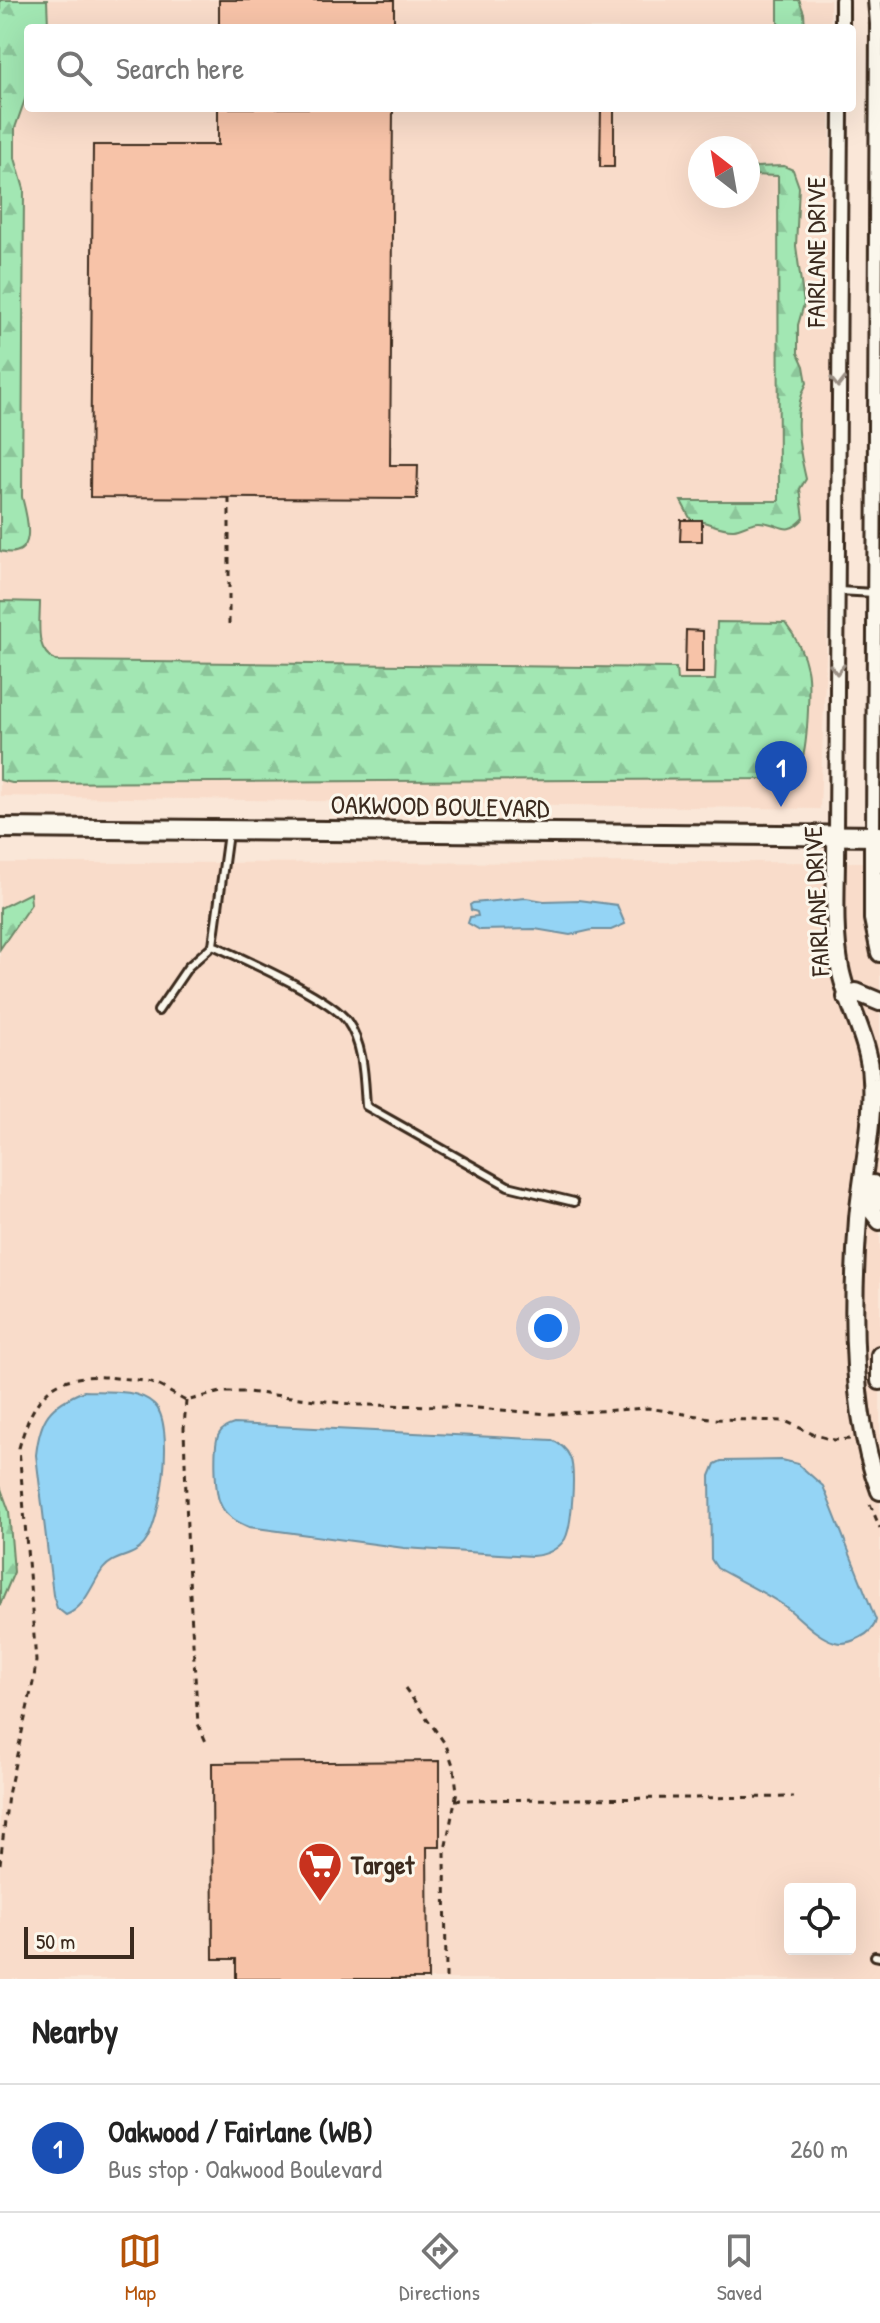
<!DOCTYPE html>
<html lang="en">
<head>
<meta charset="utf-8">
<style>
  :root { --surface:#fff; --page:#f6f6f6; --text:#222; --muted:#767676; --line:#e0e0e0; --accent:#b45309 }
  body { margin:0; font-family:"Patrick Hand",sans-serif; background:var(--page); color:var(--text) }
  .controls { position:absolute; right:24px; bottom:24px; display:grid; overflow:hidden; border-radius:8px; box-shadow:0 8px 32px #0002 }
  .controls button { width:72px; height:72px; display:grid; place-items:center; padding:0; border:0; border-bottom:2px solid var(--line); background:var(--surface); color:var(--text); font:40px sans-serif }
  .compass { position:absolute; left:688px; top:136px; width:72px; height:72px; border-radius:50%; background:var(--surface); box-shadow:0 8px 32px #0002; rotate:329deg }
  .scale { position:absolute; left:24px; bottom:20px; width:110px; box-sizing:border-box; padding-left:8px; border:4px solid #3b2a1e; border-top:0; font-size:22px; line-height:28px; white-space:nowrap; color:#3b2a1e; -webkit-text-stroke:6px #fbf7ec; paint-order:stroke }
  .you { position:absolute; left:548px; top:1328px; width:28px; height:28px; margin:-20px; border:6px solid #fff; border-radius:50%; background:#1a73e8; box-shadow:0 0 0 12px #1a73e833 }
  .badge { display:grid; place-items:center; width:52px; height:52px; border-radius:50%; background:var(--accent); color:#fff; font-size:26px; font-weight:700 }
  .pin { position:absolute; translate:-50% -66px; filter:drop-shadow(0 2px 4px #0008) }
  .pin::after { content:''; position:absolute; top:42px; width:28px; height:24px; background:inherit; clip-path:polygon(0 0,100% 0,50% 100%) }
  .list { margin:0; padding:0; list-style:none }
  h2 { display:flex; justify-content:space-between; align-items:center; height:104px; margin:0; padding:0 32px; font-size:34px }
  h2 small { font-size:26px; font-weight:400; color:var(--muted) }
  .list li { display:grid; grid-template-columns:52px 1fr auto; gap:24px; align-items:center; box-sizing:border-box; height:128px; padding:0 32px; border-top:2px solid var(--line) }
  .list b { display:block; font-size:30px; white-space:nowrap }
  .list p { margin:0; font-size:26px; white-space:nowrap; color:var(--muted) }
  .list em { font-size:26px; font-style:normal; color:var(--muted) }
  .icon { flex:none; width:44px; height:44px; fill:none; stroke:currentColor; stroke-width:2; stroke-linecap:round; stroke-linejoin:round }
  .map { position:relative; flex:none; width:880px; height:1979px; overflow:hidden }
  .search { position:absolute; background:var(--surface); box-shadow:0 8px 32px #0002; left:24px; right:24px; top:24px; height:88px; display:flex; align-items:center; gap:20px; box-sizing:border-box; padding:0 28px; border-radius:8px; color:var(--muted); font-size:30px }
  .sheet { height:232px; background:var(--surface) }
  nav { display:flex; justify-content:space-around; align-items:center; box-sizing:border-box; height:112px; border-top:2px solid var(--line); background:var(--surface); font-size:22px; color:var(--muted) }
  nav a { display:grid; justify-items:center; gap:4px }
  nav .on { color:var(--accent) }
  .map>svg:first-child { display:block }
  .built { fill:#f9dcca; fill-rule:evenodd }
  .forest { fill:url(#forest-firs); stroke:#6e8868; stroke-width:2 }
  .water { fill:#94d4f5; stroke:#70909f; stroke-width:2 }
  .building { fill:#f7c3a8; stroke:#3b2a1e; stroke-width:2 }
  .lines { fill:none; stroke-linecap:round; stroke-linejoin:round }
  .service-casing { stroke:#3b2a1e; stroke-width:12 }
  .minor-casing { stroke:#3b2a1e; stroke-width:18 }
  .tertiary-casing { stroke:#3b2a1e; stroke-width:22 }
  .secondary-casing { stroke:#3b2a1e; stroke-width:24 }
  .path { stroke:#3b2a1e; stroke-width:3; stroke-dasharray:6 6; stroke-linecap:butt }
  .service { stroke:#fbf7ec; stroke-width:6 }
  .minor { stroke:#fbf7ec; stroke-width:12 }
  .tertiary { stroke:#fbf7ec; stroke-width:16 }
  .secondary { stroke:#fbf7ec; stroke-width:18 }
  .oneway { stroke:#9b9085 }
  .labels { text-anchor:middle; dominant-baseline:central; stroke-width:6; stroke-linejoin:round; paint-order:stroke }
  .street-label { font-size:26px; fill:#3b2a1e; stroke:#fbf7ec }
  .poi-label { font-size:26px; font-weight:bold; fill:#3b2a1e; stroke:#fbf7ec; text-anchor:start }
</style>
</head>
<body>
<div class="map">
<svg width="880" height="1979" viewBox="0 0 880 1979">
  <defs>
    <pattern id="forest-firs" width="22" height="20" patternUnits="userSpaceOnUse" patternTransform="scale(2)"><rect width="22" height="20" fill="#a2e7b3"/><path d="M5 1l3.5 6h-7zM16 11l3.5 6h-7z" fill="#8cc69a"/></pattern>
  </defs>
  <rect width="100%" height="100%" fill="#fae7d8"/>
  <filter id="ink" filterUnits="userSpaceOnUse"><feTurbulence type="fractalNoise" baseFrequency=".0125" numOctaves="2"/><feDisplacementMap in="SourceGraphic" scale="16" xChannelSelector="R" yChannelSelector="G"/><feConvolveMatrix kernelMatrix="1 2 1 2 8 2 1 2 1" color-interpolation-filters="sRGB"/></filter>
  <g filter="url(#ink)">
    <path class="built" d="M0,0H830V28H28V108H830V549L820,809L0,796ZM700,148H748V196H700Z
      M880,862V1979H0V863ZM790,1889H850V1949H790Z"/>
    <path class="forest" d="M0,0H47L48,26L28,28V91L15,128V158L24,189L22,497C28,519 39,561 0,551Z
      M778,0H799L804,13L805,28H778Z
      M784,166L793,170L799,187L796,246L804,304L798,325V353L804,366L807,383C791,411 799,449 806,479L800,489L804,518C785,539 781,522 759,522C750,522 742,528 734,529C719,530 706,520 691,520L681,501H779L778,176L750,175L755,167Z
      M0,601L40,602C40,624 34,650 56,661L676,668L677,680H715L717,622L785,623C795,636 804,653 807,669C810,683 808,753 800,764C793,773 783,776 773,779L12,783L0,780Z
      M30,893L31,904L0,949V908Z
      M0,1486L9,1511L14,1572L0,1605Z"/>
    <path class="water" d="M526,898L544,901L579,900L617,905L625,924L611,930H592L570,935L535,929L480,930L468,923L470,917L478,916L477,912L471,910L470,905L473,903Z
      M84,1391C105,1392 137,1388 154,1404C176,1424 161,1522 144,1544C133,1558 114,1555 103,1569C91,1585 86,1607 66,1615L57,1608L53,1595L36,1455C40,1418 49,1405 84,1391Z
      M234,1424L552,1440C560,1444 566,1448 570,1457C576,1470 572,1526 565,1539C557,1551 545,1555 532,1556L404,1548L249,1527C237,1522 225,1516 220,1503C215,1492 213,1444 219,1434C222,1428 228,1426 234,1424Z
      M782,1460L798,1464L823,1486L876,1620C874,1634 848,1646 835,1642C816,1637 799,1616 783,1605C762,1591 738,1580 717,1568L711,1559L710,1476L715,1464L721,1461Z"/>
    <path class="building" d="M219,0H394V28H219Z
      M218,108H393L390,465H418L417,499L90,497L93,145H218Z
      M601,108H614V167H600Z
      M681,520H702V541H680Z
      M686,630L703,631V673H685Z
      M440,1761V1847H427L428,1979H236V1959H213L212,1763Z"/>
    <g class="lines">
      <g class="service-casing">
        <path id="service" d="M838,591L875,593
          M228,833L213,945C243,959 330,997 347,1021C364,1045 364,1078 366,1106L508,1186L574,1202
          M158,1011L188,967L213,945
          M875,1956L880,1957"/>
      </g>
      <g class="minor-casing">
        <path id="minor" d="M842,28V0
          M836,834L841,108
          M873,836L877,24L875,0"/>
      </g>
      <g class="tertiary-casing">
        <path id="tertiary" d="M836,834C837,877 832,926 840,968C847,1006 870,1040 871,1079C874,1126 862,1172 858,1219C852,1300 850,1414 880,1491
          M873,836V919L880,953
          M846,997L856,992L880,1002
          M873,1184V1212L880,1221
          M880,1355V1381"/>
      </g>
      <g class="secondary-casing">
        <path id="secondary" d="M0,828L880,836"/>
      </g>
      <path class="path" d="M229,498V630
        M186,1401L184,1428L188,1562L198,1724L206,1742
        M870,1504L880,1528
        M405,1688L446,1745L454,1768L457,1791L445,1850L446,1979
        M455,1800L794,1797
        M0,1864L8,1795L34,1678L36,1661L19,1448C35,1390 56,1371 116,1378C126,1379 137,1379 147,1382C162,1385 173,1395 186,1401L221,1392H248L359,1405L452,1406L549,1414L648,1408L716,1419L785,1421L815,1435L834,1440L852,1439"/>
      <use href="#service" class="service"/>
      <use href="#minor" class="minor"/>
      <use href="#tertiary" class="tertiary"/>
      <use href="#secondary" class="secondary"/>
    </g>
    <defs><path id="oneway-chevron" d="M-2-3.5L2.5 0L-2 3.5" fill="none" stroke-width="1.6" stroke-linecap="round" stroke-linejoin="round" transform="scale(2)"/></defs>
    <g class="oneway">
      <use href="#oneway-chevron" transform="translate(838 382) rotate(90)"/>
      <use href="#oneway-chevron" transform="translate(837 669) rotate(90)"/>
    </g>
  </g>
  <defs>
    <g id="supermarket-pin" transform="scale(2.3)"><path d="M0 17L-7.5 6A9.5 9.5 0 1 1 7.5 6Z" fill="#c8321e" stroke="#fbf7ec"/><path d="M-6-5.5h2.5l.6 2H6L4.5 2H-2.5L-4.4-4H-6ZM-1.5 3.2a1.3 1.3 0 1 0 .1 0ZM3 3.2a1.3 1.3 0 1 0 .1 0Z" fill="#fff"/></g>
  </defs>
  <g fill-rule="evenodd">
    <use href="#supermarket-pin" x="320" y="1864"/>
  </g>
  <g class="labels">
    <g class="street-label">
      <text transform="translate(815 252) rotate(-90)">FAIRLANE DRIVE</text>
      <text transform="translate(440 806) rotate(1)">OAKWOOD BOULEVARD</text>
      <text transform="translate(816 901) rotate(-93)">FAIRLANE DRIVE</text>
    </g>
    <g class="poi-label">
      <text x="351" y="1864">Target</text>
    </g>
  </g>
</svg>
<div class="controls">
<button><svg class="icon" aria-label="locate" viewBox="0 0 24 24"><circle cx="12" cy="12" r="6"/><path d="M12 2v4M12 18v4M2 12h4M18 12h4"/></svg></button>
</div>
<svg class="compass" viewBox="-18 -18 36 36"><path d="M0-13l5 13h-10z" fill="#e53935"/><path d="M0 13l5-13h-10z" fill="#767676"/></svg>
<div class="scale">50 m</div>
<div class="you"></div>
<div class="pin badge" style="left:781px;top:807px;background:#1a4fb4">1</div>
<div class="search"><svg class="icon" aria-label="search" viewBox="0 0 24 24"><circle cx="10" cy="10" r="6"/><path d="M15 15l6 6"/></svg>Search here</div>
</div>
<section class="sheet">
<h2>Nearby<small></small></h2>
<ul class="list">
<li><span class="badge" style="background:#1a4fb4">1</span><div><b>Oakwood / Fairlane (WB)</b><p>Bus stop · Oakwood Boulevard</p></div><em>260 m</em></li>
</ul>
</section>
<nav>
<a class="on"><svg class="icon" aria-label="map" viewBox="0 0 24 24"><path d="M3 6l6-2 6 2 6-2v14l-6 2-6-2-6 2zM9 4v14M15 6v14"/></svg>Map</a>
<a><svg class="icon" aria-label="directions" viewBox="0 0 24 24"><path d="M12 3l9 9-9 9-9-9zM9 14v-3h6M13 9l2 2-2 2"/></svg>Directions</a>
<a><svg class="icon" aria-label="saved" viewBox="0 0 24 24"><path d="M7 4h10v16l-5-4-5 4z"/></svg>Saved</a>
</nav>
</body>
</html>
